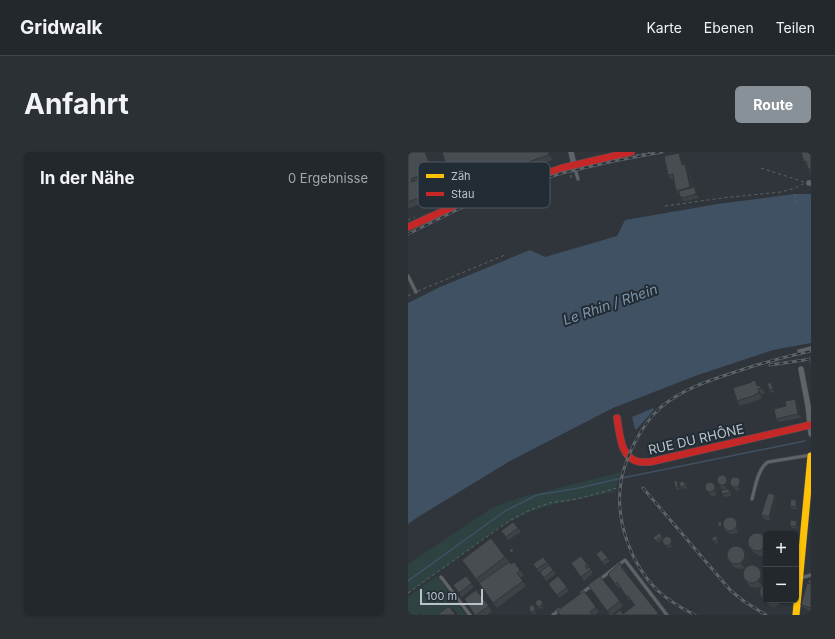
<!DOCTYPE html>
<html lang="de">
<head>
<meta charset="utf-8">
<style>
  :root { --surface:#23282c; --page:#2b3034; --text:#f1f3f6; --muted:#a3a6a9; --line:#404448; --accent:#899198 }
  body { margin:0; font-family:Inter,sans-serif; background:var(--page); color:var(--text) }
  .controls { position:absolute; right:12px; bottom:12px; display:grid; overflow:hidden; border-radius:6px; box-shadow:0 1px 3px #0004 }
  .controls button { width:36px; height:36px; display:grid; place-items:center; padding:0; border:0; border-bottom:1px solid var(--line); background:var(--surface); color:var(--text); font:20px sans-serif }
  .scale { position:absolute; left:12px; bottom:10px; width:63px; box-sizing:border-box; padding-left:4px; border:2px solid #bac2ca; border-top:0; font-size:11px; line-height:14px; white-space:nowrap; color:#bac2ca; -webkit-text-stroke:3px #222c35; paint-order:stroke }
  .list { margin:0; padding:0; list-style:none }
  h2 { display:flex; justify-content:space-between; align-items:center; height:52px; margin:0; padding:0 16px; font-size:17px }
  h2 small { font-size:13px; font-weight:400; color:var(--muted) }
  .map { position:relative; flex:none; width:403px; height:463px; overflow:hidden; border-radius:6px }
  header { display:flex; align-items:center; gap:24px; box-sizing:border-box; height:56px; padding:0 20px; background:var(--surface); border-bottom:1px solid var(--line) }
  header strong { font-size:19px }
  nav { display:flex; gap:22px; margin-inline-start:auto; font-size:14px }
  .intro { display:flex; align-items:center; justify-content:space-between; box-sizing:border-box; height:96px; padding:0 24px }
  h1 { margin:0; font-size:28px }
  .button { padding:10px 18px; border-radius:6px; background:var(--accent); color:#fff; font-size:14px; font-weight:700 }
  main { display:flex; gap:24px; padding:0 24px }
  aside { flex:1; background:var(--surface); border-radius:6px; box-shadow:0 1px 3px #0004 }
  .map>svg:first-child { display:block }
  .green { fill:#2f4242 }
  .water { fill:#3f5163 }
  .lines { fill:none; stroke-linecap:round; stroke-linejoin:round }
  .stream { stroke:#3f5163; stroke-width:1.5 }
  .lane-casing { stroke:#4c5155; stroke-width:4 }
  .street-casing { stroke:#4c5155; stroke-width:6 }
  .slow-casing { stroke:#4c5155; stroke-width:8 }
  .jam-casing { stroke:#4c5155; stroke-width:8 }
  .path { stroke:#5d6367; stroke-width:1; stroke-dasharray:3 3; stroke-linecap:butt }
  .lane { stroke:#5f6468; stroke-width:2.5 }
  .street { stroke:#5f6468; stroke-width:5 }
  .slow { stroke:#ffc107; stroke-width:7 }
  .jam { stroke:#c62828; stroke-width:7 }
  .rail-casing { stroke:#5d6267; stroke-width:3 }
  .rail { stroke:#222c35; stroke-width:1.5; stroke-dasharray:4.5; stroke-linecap:butt }
  .wall { fill:#3e4247 }
  .shaded-wall { fill:#323639 }
  .building { fill:#484d52; stroke:#323639 }
  .labels { text-anchor:middle; dominant-baseline:central; stroke-width:4; stroke-linejoin:round; paint-order:stroke }
  .street-label { font-size:13px; fill:#bac2ca; stroke:#222c35 }
  .water-label { font-size:14px; font-style:italic; fill:#7e94aa; stroke:#222c35 }
  .key { fill:#222c35; stroke:#505962; stroke-width:1 }
  .key-label { font-size:11px; fill:#bac2ca }
</style>
</head>
<body>
<header>
<strong>Gridwalk</strong>
<nav><a>Karte</a><a>Ebenen</a><a>Teilen</a></nav>
</header>
<div class="intro"><h1>Anfahrt</h1><a class="button">Route</a></div>
<main>
<aside>
<h2>In der Nähe<small>0 Ergebnisse</small></h2>
<ul class="list">
</ul>
</aside>
<div class="map">
<svg width="403" height="463" viewBox="0 0 403 463">
  <rect width="100%" height="100%" fill="#2f353b"/>
  <path class="green" d="M213,320L211,328L206,340L147,352L118,361L91,376L0,442V412L84,356L111,346Z
    M29,424L58,463H50L45,456L35,463H15L13,461L10,463H0V445Z"/>
  <path class="water" d="M387,42H403V191L365,198L287,224L205,256L102,309L10,365L0,372V151L32,135L122,98L137,105L209,84L217,68L310,52Z
    M245,256L246,258L229,277H227L224,265Z"/>
  <g class="lines">
    <path class="stream" d="M0,429L97,359L129,343L171,336L214,326L397,289"/>
    <g class="lane-casing">
      <path id="lane" d="M166,14L170,27
        M0,124L8,140
        M391,199L403,196
        M344,347C347,336 350,316 360,310L403,303
        M33,425L62,463
        M393,426L403,423
        M191,428L217,408L259,463
        M174,441L183,434
        M145,463L151,458"/>
    </g>
    <g class="street-casing">
      <path id="street" d="M163,0L166,13
        M401,31H403
        M393,217L400,254L403,282"/>
    </g>
    <g class="slow-casing">
      <path id="slow" d="M388,463L403,304"/>
    </g>
    <g class="jam-casing">
      <path id="jam" d="M0,75L60,48L154,16L223,0
        M209,266C212,282 212,307 232,310C235,310 239,310 242,310L402,273"/>
    </g>
    <path class="path" d="M228,3L243,0
      M353,16L396,30
      M387,42L388,52
      M257,54L314,46L373,40L387,36L397,31
      M0,68L7,65
      M10,139L97,103
      M0,144L6,141
      M0,441L101,369L122,358L141,351L169,347L209,336"/>
    <use href="#lane" class="lane"/>
    <use href="#street" class="street"/>
    <use href="#slow" class="slow"/>
    <use href="#jam" class="jam"/>
    <g class="rail-casing">
      <path id="rail" d="M0,82L69,48L154,21L206,9L254,0
        M362,213L403,207
        M235,336L323,439L337,450L358,463
        M287,463C273,456 260,448 249,438C224,413 209,373 212,338C213,322 219,306 226,292C233,278 242,265 253,255C275,237 297,230 324,221C350,212 376,205 403,199"/>
    </g>
    <use href="#rail" class="rail"/>
  </g>
  <path class="wall" d="M0,0H18L24,13H23L27,23L17,27L19,29L27,26L30,31L35,42L0,57Z
    M142,0L145,8L120,16L121,18L113,21L112,19L103,22L104,24L96,27L95,25L86,28L87,30L79,32L78,30L69,33V35L62,38L60,36L49,40L45,35Z
    M403,0V21L396,10Z
    M271,1L275,6L276,13L277,12L281,17L285,36L287,35L289,39L291,46L278,49H275L268,39L266,28H264L260,23Z
    M351,233H352L356,238L357,241L353,242L354,246L351,247V248L332,254L329,249Z
    M365,233L366,240L363,241L361,238Z
    M387,247L389,250L393,266L370,270L368,267L378,254Z
    M332,327L334,331L335,334L332,338L329,339L326,337L324,334Z
    M269,328L271,331L272,337L269,338L267,335Z
    M276,329L278,332L279,336L274,337L272,335Z
    M309,329L321,331V334L319,337H314Z
    M306,331L310,338L309,343L306,344H303L297,336Z
    M323,339V344L316,345L314,342Z
    M367,343L370,347L363,369L356,367L353,363Z
    M388,348L390,350V357H384L382,354Z
    M105,370L113,380L100,388L93,379Z
    M390,372V377L384,376L382,374Z
    M331,373L332,375L330,380L326,382H322L318,379L315,375Z
    M251,381L255,386L250,391L245,386Z
    M309,384L311,389L310,391L308,392L304,388Z
    M83,386L103,412L106,410L116,423L112,426L118,434L89,456L54,408Z
    M358,386V402L353,404L350,403L345,400L341,395Z
    M264,387L265,389L266,392L264,395L260,396L255,391Z
    M193,398L202,409L196,413L188,402Z
    M339,402L341,405L340,411L337,416L334,417L327,416L319,407Z
    M135,405L148,422L138,429L125,412Z
    M163,411L179,412L185,421L176,429Z
    M214,414L218,419L217,420L251,463H206L215,462L227,453L222,448L221,449L213,435L211,437L200,422Z
    M356,423L357,429L354,434L348,436L342,435L335,425Z
    M58,424L66,435L54,445L45,433Z
    M150,424L161,439L151,446L140,432Z
    M403,428V459L396,456L393,453L400,431Z
    M180,433L212,449L215,454L204,463H202Z
    M68,438L84,459L79,463H67Z
    M176,439L191,460L187,463H152Z
    M352,443L358,448H373L372,452L366,455L360,453Z
    M134,449L136,451V455L135,456L132,457L128,453Z
    M129,457V460L128,462H125L121,458Z"/>
  <path class="shaded-wall" d="M17,0H18L24,13L20,8Z
    M140,0H142L145,8L141,3Z
    M271,1L275,6L277,18L274,13Z
    M20,8L23,13L27,23L24,18Z
    M277,12L281,17L285,40L282,35Z
    M27,26L30,31L35,42L31,38Z
    M287,35L289,39L291,46L288,42Z
    M363,231L365,233L366,240Z
    M352,233L356,238L357,241L353,236Z
    M350,237L353,242L354,246L351,241Z
    M387,247L389,250L393,266L390,262Z
    M319,327L321,331V334L319,337L316,333Z
    M332,327L334,331L335,334L332,338L330,335Z
    M269,328L271,331L272,337L270,335Z
    M307,334L310,338L309,343L306,339Z
    M367,343L370,347L363,369L361,365Z
    M388,348L390,350V357L388,355Z
    M329,369L332,375L330,380L328,376Z
    M389,369L390,372V377L388,374Z
    M309,384L311,389L310,391L309,388Z
    M264,387L265,389L266,392L264,395L262,392Z
    M336,397L341,405L340,411L337,416L333,411Z
    M353,418L356,423L357,429L354,434L350,429Z
    M369,448H373L372,452Z
    M134,449L136,451V455L135,456L133,454Z
    M127,455L129,457V460L128,462L126,459Z"/>
  <path class="building" d="M0,0H17L20,8L24,18L3,27L4,30L16,25L18,30L27,26L31,38L0,50Z
    M34,0H140L141,3L117,11L118,13L110,16L109,14L100,17V19L93,22L92,20L82,23L83,25L75,27V25L65,28L66,30L58,33L57,31L45,35Z
    M393,0H403V16L400,17L398,9L396,10Z
    M271,1L274,13L277,12L282,35L268,39L265,22L260,23L256,4Z
    M164,22L165,26L162,27L161,23Z
    M287,35L288,42L275,46V45H272L271,39Z
    M403,204V217L400,205Z
    M347,228L349,234L352,233L353,236L350,237L351,241L347,242L348,243L329,249L325,236L344,230L343,229Z
    M359,231H363L365,237L361,238Z
    M387,247L390,262L368,267L366,257L378,254L377,249Z
    M309 328a5 5 0 1 1 10 0a5 5 0 1 1-10 0Z
    M322 330a5 5 0 1 1 10 0a5 5 0 1 1-10 0Z
    M269,328L270,335H267L266,329Z
    M276,329L277,334L272,335L271,330Z
    M297 335a5 5 0 1 1 10 0a5 5 0 1 1-10 0Z
    M321,337V341L314,342L313,338Z
    M360,341L367,343L361,365L353,363Z
    M383,347L388,348V355L382,354Z
    M315 372a7 7 0 1 1 14 0a7 7 0 1 1-14 0Z
    M382,368L389,369L388,374H382Z
    M313,369L314,374H310V370Z
    M105,370L110,376L98,385L93,379Z
    M340 390a9 9 0 1 1 18 0a9 9 0 1 1-18 0Z
    M251,381L254,384L248,389L245,386Z
    M307,384H309V388L306,389L304,388V386Z
    M254.5 389a4.5 4.5 0 1 1 9 0a4.5 4.5 0 1 1-9 0Z
    M83,386L97,405L68,427L54,408Z
    M319 403a9 9 0 1 1 18 0a9 9 0 1 1-18 0Z
    M104,396L106,399L103,401L101,398Z
    M193,398L200,406L194,410L188,402Z
    M173,404L179,412L177,414L179,417L181,415L183,417L173,425L163,411Z
    M135,405L139,410L129,417L125,412Z
    M101,410L103,412L106,410L112,418L109,421L115,429L85,451L71,431Z
    M212,411L214,414L213,415L250,461L248,463H206L212,458L215,462L227,453L219,443L218,444L209,430L207,432L200,422Z
    M335 422a9 9 0 1 1 18 0a9 9 0 1 1-18 0Z
    M141,413L145,418L136,426L132,420Z
    M58,424L64,431L51,441L45,433Z
    M150,424L159,435L149,443L140,432Z
    M192,424L212,449L199,459L180,433Z
    M401,427L403,428V432L400,431Z
    M399,431L403,432V456L393,453Z
    M358,432V448H366L362,450L356,448L352,443V437L354,434Z
    M68,438L81,454L68,463H67L56,447Z
    M176,439L188,455L182,460L185,463H152L149,459Z
    M127.5 451a3.5 3.5 0 1 1 7 0a3.5 3.5 0 1 1-7 0Z
    M122,453H125L127,455V458L126,459L123,460L121,458Z
    M41,454L47,462L46,463H29Z"/>
  <g class="labels">
    <g class="street-label">
      <text transform="translate(288 287) rotate(-13)">RUE DU RHÔNE</text>
    </g>
    <g class="water-label">
      <text transform="translate(202 152) rotate(-19)">Le Rhin / Rhein</text>
    </g>
  </g>
  <rect x="10" y="10" width="132" height="46" rx="6" class="key"/>
  <rect x="18" y="22" width="18" height="4" fill="#ffc107"/>
  <rect x="18" y="40" width="18" height="4" fill="#c62828"/>
  <g class="key-label">
    <text x="43" y="28">Zäh</text>
    <text x="43" y="46">Stau</text>
  </g>
</svg>
<div class="controls">
<button>+</button>
<button>−</button>
</div>
<div class="scale">100 m</div>
</div>
</main>
</body>
</html>
